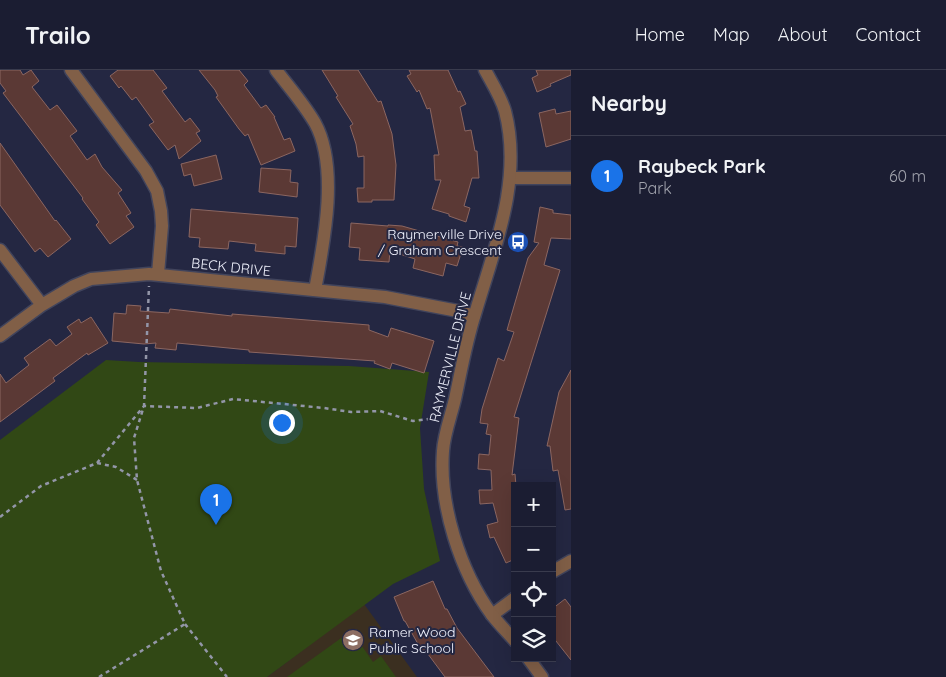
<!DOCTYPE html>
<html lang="en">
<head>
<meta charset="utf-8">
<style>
  :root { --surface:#1b1d32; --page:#282a3e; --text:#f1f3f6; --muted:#a0a2ac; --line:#393b4d; --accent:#1a73e8 }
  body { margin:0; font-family:Quicksand,sans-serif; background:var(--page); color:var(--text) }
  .controls { position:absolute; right:15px; bottom:15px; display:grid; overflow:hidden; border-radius:0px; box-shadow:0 5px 20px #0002 }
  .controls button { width:45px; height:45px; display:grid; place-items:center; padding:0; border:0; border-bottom:1px solid var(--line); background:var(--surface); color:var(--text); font:25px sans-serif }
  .you { position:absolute; left:281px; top:352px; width:18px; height:18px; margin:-12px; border:4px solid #fff; border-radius:50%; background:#1a73e8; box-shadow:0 0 0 8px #1a73e833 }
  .badge { display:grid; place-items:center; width:32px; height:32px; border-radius:50%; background:var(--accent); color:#fff; font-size:16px; font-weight:700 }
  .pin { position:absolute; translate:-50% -41px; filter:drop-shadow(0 1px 2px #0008) }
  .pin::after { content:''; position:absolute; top:26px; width:18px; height:15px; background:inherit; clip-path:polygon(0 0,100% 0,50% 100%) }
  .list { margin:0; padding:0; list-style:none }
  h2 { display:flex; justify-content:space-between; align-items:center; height:65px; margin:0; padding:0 20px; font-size:21px }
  h2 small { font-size:16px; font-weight:400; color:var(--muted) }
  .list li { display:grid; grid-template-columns:32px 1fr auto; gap:15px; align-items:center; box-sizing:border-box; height:80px; padding:0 20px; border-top:1px solid var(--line) }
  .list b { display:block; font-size:19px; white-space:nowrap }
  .list p { margin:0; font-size:16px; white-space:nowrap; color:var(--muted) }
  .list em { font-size:16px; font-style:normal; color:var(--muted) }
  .icon { flex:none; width:28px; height:28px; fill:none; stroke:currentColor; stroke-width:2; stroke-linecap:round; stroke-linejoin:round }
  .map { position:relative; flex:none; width:571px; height:607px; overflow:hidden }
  header { display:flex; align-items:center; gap:30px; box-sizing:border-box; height:70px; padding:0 25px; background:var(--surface); border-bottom:1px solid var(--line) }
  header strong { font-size:24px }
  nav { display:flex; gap:28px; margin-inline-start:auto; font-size:18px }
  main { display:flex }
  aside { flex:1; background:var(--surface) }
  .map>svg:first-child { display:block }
  .education { fill:#3b2f20 }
  .green { fill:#314815 }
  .building { fill:#5b3935; stroke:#8b6661 }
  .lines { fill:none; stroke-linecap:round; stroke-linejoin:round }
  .minor-casing { stroke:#41445c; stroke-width:15 }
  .tertiary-casing { stroke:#41445c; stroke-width:15 }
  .path { stroke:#9396a8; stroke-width:2.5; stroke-dasharray:4 4; stroke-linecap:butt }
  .minor { stroke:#815f47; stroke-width:12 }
  .tertiary { stroke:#815f47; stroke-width:12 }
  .labels { text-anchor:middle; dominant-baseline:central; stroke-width:4; stroke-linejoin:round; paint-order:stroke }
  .poi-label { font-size:14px; fill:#f1f3fe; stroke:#242742; text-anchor:end }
  .street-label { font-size:14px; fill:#f1f3fe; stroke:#242742 }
</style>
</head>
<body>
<header>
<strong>Trailo</strong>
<nav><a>Home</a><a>Map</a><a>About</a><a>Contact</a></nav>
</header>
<main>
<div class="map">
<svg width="571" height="607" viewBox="0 0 571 607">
  <rect width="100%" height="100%" fill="#242742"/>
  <path class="education" d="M364,534L417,607H267Z"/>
  <path class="green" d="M106,290L139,292L349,296L429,302L420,358L424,419L440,491L393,514L267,607H0V370Z
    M344,566L350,574L357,569L373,592L381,586L396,607H287Z"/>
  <path class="building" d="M0,0H20L23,5L31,0L39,11L32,17L50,40L57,35L77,61L70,66L87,90L95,84L102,97L122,120L118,123L131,143L126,146L134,157L110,174L96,155L99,152L82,129L83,128L3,23L6,21L0,13Z
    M118,0H153L167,18L162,21L185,52L190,48L200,61L196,63L201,71L179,89L175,75L168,80L149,55L154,52L136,27L132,30L121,16L119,18L110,6Z
    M199,0H239L248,11L244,15L261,38L266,35L275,47H274L284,70L290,68L295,81L261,95L248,64L245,66L239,59L216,27L218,26L215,20Z
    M322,0H358L378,32L381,31L392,64L396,95L394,130H372V132H358L357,118H364V86L358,87L356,74L350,56L353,54L336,27L338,26Z
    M409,0H448L458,22L460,21L466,34L460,37L465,61L471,60L475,81H477L479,108H472L464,136L470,138L466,152L449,146V144L432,139L441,110H435L434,85H439L430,38L427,39L419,20L417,22L407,6L411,4Z
    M536,0H571V5L550,14L551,16L537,22L532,8L538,5Z
    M555,39L556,44L571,41V69L546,77L539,43Z
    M0,73L55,151L56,150L71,169L48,187L40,178L35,182L0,135Z
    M216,85L222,109L194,116L191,104L184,106L181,94Z
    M261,98L291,100L290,112L298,113L297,127L259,122Z
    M540,137L553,140V143L571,145V169L551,168L544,195L560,200L514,347L519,348L512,405L515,404L516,416L515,489L506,493L494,467L490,468L487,455L498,452L493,433L480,434L479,420H492L491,400L478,399L479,384L489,385L491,365L486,364L488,354L480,353L482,339L498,288L504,291L514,262L507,260L528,188L539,173L534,172Z
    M191,139L298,148L296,177L285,176V184L255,181L256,174L229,171L228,179L199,177L200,168L189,167Z
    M351,153L388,156V155L402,156L458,172L457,176L463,177L457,196L446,193L443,206L413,198L415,189L390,181L389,192L359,190L360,178L349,177Z
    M127,235L141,236L140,241L169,243L170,239L232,246V244L245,245L369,255V260L388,267L391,258L434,271L424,303L392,293L390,299L374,293L375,291L249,282V280L177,273L176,280L155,278L156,273L144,274L112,271L114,243L126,244Z
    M91,247L108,273L88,285L87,283L53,308L55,311L0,352V304L6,313L29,295L24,288L50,269L56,276L72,264L67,257L79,249L81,253Z
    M571,300V439L565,440L558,400L553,401L550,376H547L559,322Z
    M433,511L445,539H447L457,558L494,607H445L425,580L422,581L405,551H404L394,527Z
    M565,529L571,537V590L552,566V539Z"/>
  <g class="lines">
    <g class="minor-casing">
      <path id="minor" d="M71,0L146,101L157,121L161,141L162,156L158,204
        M276,0C289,17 304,34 315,53C339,97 324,172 315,220
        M510,108H571
        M0,180L42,235
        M0,266L42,235L74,216L91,209L149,204L385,227L458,241L474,246
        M552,502L571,491
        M492,545L515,528"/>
    </g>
    <g class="tertiary-casing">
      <path id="tertiary" d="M485,0C492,13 501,27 505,41C523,110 494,179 475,244C466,272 461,301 455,329C451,346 444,364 443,381C439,435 460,501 492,545C499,554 507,562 515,571
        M528,588L542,607"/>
    </g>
    <path class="path" d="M97,393L144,336L197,338L233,329L324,338L351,342L380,341L413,351L429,349
      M0,447L41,416L97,393L116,397L137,410
      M185,554L227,607
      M99,607L185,554L161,501L137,410L134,368L144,336L149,216"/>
    <use href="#minor" class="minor"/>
    <use href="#tertiary" class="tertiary"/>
  </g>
  <defs>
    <g id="bus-disc" transform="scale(1.125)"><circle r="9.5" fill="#1a4fb4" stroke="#242742"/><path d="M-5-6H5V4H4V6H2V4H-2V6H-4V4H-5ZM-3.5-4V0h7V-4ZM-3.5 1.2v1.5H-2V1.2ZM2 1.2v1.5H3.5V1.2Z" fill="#fff"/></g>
    <g id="school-disc" transform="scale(1.125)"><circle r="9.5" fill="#8d6e63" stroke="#242742"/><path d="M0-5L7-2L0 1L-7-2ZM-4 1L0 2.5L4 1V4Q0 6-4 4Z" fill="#fff"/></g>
  </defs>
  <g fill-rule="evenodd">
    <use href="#bus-disc" x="518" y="172"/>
    <use href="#school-disc" x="353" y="570"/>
  </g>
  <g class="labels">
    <g class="poi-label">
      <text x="502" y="164">Raymerville Drive<tspan x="502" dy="16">/ Graham Crescent</tspan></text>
      <text x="369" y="562" text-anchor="start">Ramer Wood<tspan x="369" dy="16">Public School</tspan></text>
    </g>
    <g class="street-label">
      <text transform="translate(231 197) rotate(6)">BECK DRIVE</text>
      <text transform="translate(450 287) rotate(-76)">RAYMERVILLE DRIVE</text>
    </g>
  </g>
</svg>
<div class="controls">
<button>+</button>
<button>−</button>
<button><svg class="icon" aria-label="locate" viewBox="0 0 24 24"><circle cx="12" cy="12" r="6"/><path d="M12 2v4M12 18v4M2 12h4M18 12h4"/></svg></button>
<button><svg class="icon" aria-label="layers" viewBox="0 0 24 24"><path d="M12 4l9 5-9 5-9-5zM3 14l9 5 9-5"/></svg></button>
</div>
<div class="you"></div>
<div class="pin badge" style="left:216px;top:455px">1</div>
</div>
<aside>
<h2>Nearby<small></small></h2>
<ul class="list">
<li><span class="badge">1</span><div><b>Raybeck Park</b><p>Park</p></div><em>60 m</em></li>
</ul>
</aside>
</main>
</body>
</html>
